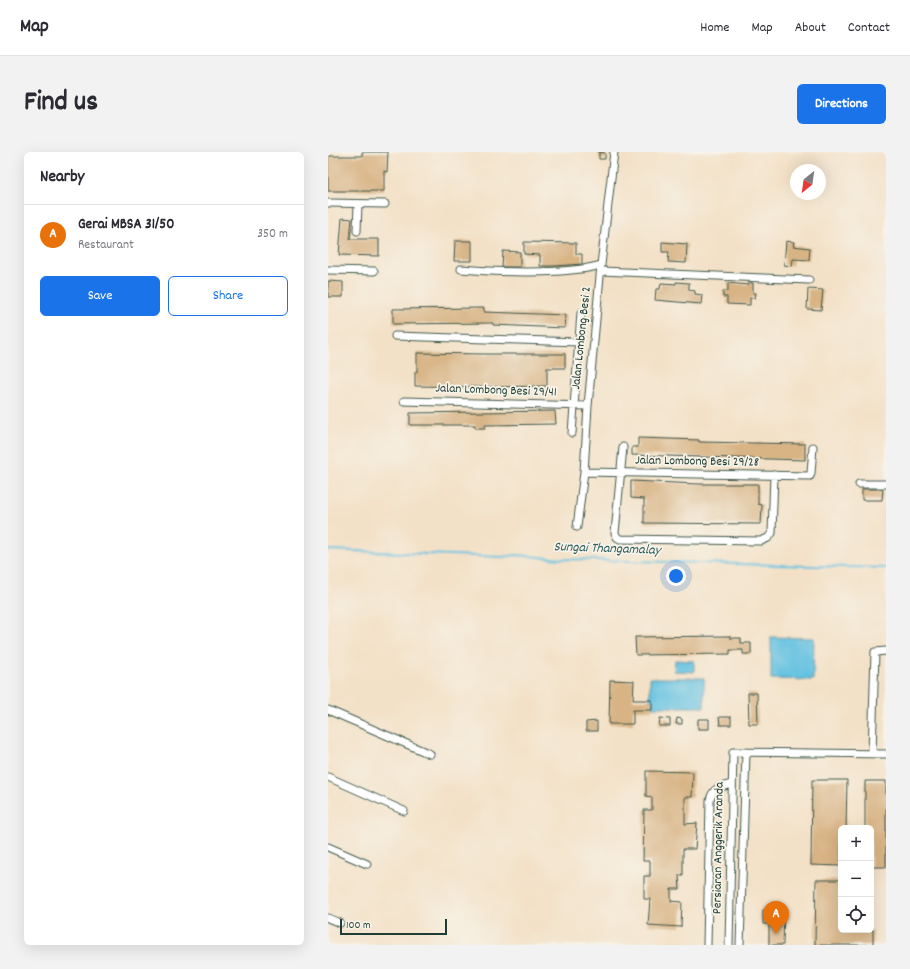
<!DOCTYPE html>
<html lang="en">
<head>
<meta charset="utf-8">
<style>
  :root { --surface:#fff; --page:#f2f2f3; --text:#2b2b33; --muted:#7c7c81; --line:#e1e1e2; --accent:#1a73e8 }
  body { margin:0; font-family:Dekko,sans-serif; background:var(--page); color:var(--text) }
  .controls { position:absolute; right:12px; bottom:12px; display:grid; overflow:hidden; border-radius:6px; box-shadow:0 4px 16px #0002 }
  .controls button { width:36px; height:36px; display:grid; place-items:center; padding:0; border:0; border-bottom:1px solid var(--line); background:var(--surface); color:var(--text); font:20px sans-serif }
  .compass { position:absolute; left:462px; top:12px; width:36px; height:36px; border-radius:50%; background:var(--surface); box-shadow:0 4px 16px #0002; rotate:209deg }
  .scale { position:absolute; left:12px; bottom:10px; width:107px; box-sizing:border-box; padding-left:4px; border:2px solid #1f3d34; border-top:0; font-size:11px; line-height:14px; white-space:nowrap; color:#1f3d34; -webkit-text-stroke:3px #f7f3e8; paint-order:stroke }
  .you { position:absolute; left:348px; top:424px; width:14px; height:14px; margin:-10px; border:3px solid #fff; border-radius:50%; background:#1a73e8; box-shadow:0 0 0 6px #1a73e833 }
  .badge { display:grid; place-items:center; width:26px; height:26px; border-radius:50%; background:var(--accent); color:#fff; font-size:13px; font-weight:700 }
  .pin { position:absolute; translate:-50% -33px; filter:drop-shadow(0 1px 2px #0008) }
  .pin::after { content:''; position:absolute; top:21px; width:14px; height:12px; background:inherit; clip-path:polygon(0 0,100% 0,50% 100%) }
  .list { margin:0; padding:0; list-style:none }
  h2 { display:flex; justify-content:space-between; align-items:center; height:52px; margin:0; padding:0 16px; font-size:17px }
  h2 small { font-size:13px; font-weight:400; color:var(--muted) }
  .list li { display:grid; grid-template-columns:26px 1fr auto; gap:12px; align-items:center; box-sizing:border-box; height:60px; padding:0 16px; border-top:1px solid var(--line) }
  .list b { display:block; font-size:15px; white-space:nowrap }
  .list p { margin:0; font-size:13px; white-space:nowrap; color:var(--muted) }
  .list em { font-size:13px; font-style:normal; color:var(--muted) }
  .actions { display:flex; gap:8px; padding:12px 16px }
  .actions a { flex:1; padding:9px 0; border:1px solid var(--accent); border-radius:6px; text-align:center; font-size:14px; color:var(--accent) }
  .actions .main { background:var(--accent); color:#fff }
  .icon { flex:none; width:22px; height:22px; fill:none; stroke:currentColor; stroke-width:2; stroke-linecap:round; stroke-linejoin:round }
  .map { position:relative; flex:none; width:558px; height:793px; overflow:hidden; border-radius:6px }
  header { display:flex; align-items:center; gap:24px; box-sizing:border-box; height:56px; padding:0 20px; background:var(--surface); border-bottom:1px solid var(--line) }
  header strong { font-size:19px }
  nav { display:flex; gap:22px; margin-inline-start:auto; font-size:14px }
  .intro { display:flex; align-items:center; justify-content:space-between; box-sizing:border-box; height:96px; padding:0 24px }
  h1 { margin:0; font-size:28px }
  .button { padding:10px 18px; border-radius:6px; background:var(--accent); color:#fff; font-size:14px; font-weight:700 }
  main { display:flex; gap:24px; padding:0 24px }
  aside { flex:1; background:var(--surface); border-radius:6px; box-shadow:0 4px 16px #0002 }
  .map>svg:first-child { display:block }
  .water { fill:#63c1e1; stroke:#417f8a }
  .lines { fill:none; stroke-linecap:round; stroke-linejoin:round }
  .stream { stroke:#63c1e1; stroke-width:2 }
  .building { fill:#d8b485 }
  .minor-casing { stroke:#3f564a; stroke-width:9 }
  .minor { stroke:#fff; stroke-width:7 }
  .labels { text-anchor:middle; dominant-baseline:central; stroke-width:3.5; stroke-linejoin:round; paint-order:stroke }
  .street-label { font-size:13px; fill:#1f3d34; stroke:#f7f3e8 }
  .water-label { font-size:14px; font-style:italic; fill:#305e5f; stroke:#f7f3e8 }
</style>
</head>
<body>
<header>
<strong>Map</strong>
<nav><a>Home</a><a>Map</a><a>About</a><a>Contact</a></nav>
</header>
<div class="intro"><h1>Find us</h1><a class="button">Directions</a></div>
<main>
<aside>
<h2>Nearby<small></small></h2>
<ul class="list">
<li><span class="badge" style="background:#e8710a">A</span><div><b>Gerai MBSA 31/50</b><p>Restaurant</p></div><em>350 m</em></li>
</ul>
<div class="actions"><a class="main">Save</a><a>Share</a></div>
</aside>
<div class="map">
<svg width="558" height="793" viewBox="0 0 558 793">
  <rect width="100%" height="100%" fill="#f7f3e8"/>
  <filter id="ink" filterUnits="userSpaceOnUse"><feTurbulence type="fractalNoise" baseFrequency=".025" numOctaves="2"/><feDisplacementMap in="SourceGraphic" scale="8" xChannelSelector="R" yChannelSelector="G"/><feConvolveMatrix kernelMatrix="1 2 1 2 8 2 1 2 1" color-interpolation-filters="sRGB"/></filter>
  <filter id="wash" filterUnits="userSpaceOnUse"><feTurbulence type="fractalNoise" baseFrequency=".012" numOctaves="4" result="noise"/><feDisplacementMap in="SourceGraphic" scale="16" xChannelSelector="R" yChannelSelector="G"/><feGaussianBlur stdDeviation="0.9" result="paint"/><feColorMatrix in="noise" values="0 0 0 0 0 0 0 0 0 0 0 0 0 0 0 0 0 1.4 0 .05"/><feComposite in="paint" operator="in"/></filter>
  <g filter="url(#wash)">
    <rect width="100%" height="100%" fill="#f3e1c7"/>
    <path class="water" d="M443,485L486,486L485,528L443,527Z
      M347,508L366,509V520L346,519Z
      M322,526H376V555H324V548H322Z"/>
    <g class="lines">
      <path class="stream" d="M0,398L174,405L188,403L233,407L558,416"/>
    </g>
    <g id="blocks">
      <path class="building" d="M34,0H60L59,20L56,19V39H0V4H34Z
        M271,0L277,1V7H271Z
        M14,66L24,67L22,87H51V104L11,103Z
        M127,89H144V109H126Z
        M458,89L466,90L465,94L482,96L481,108L465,107L464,114L456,113Z
        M196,90L248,91V102H254V112L226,114H212V103L196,102Z
        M334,90L359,92L358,111L340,110L341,100H334Z
        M175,99L192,100V115H174Z
        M0,129L15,130V145H0Z
        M348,130L361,131V138L367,139V142L374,143L373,152L327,148L328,137H332L333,131L348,132Z
        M400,131L420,133V131H425V141H428L427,146H422V153L399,152V145H395V139H400Z
        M480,137L495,138L493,158L479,157Z
        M156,156V160L238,163L237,176L165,173V171L65,172V157Z
        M89,201L156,202H237V216H219V234L155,235L87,234V220H89Z
        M227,259L228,272L157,273V276H147V273H82V261Z
        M310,286L371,288V290L477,292V308L304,303V295H310Z
        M303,329L370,332H430V352L434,353L433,372L316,371V347L303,346Z
        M534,337H555L554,348H534Z
        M402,484V486H413V491H423V502H415V498H402V502L308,503L307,485Z
        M282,528L306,529L305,548H324V558H305V572H281Z
        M420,541H429L430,572H421Z
        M391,565H403V573H392Z
        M332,566L342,567V574H331Z
        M349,566L354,567V572H348Z
        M370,567H381V577H370Z
        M269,569V579H258V570Z
        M318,619L365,620L364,645H357V672L369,671L367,697H355V723H351L352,737H343V749L354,750L353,775L320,773L322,747H316V724H322V709H315L316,658H324V645L318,644Z
        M484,628H519L518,676H513V714L483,713Z
        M537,629H558V715H543V676H537Z
        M488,728H513V778H545V793H487Z
        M442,755H456L455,793H441V772H435V758H442Z"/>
    </g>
  </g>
  <g filter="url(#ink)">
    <use href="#blocks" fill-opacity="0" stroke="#3f564a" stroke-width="1"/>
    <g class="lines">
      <g class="minor-casing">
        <path id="minor" d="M0,51L57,52
          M29,79L30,52
          M133,117C167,120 200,121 233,119C247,118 260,117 273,113
          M0,118L46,119
          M273,119L481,128
          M67,184L251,190
          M76,249L260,254
          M244,281L253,161
          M295,295L287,381L289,385L292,387L433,389L440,386L444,381L446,323
          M256,320L482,324L483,321L485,295
          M531,332H558
          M249,375L256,320L260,254L273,113L286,0
          M0,558L102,602
          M544,602L547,500L558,499
          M0,625L76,659
          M0,695L39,712
          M0,766L12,771
          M379,793L382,648C385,635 393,635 404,632
          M401,793L405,600L558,602
          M412,793L418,600"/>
      </g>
      <use href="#minor" class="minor"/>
    </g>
  </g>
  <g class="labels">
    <g class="street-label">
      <text transform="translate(254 186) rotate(-84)">Jalan Lombong Besi 2</text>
      <text transform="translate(168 239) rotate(2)">Jalan Lombong Besi 29/41</text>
      <text transform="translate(369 310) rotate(1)">Jalan Lombong Besi 29/28</text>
      <text transform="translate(391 696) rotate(-89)">Persiaran Anggerik Aranda</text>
    </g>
    <g class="water-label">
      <text transform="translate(279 397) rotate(2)">Sungai Thangamalay</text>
    </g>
  </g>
</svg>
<div class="controls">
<button>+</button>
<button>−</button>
<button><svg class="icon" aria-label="locate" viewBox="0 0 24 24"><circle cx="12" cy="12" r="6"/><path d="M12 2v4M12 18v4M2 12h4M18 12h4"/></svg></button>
</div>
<svg class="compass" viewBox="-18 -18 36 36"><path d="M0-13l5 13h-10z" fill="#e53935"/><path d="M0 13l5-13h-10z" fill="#7c7c81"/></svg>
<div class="scale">100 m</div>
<div class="you"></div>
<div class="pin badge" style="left:448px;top:782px;background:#e8710a">A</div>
</div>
</main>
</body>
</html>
